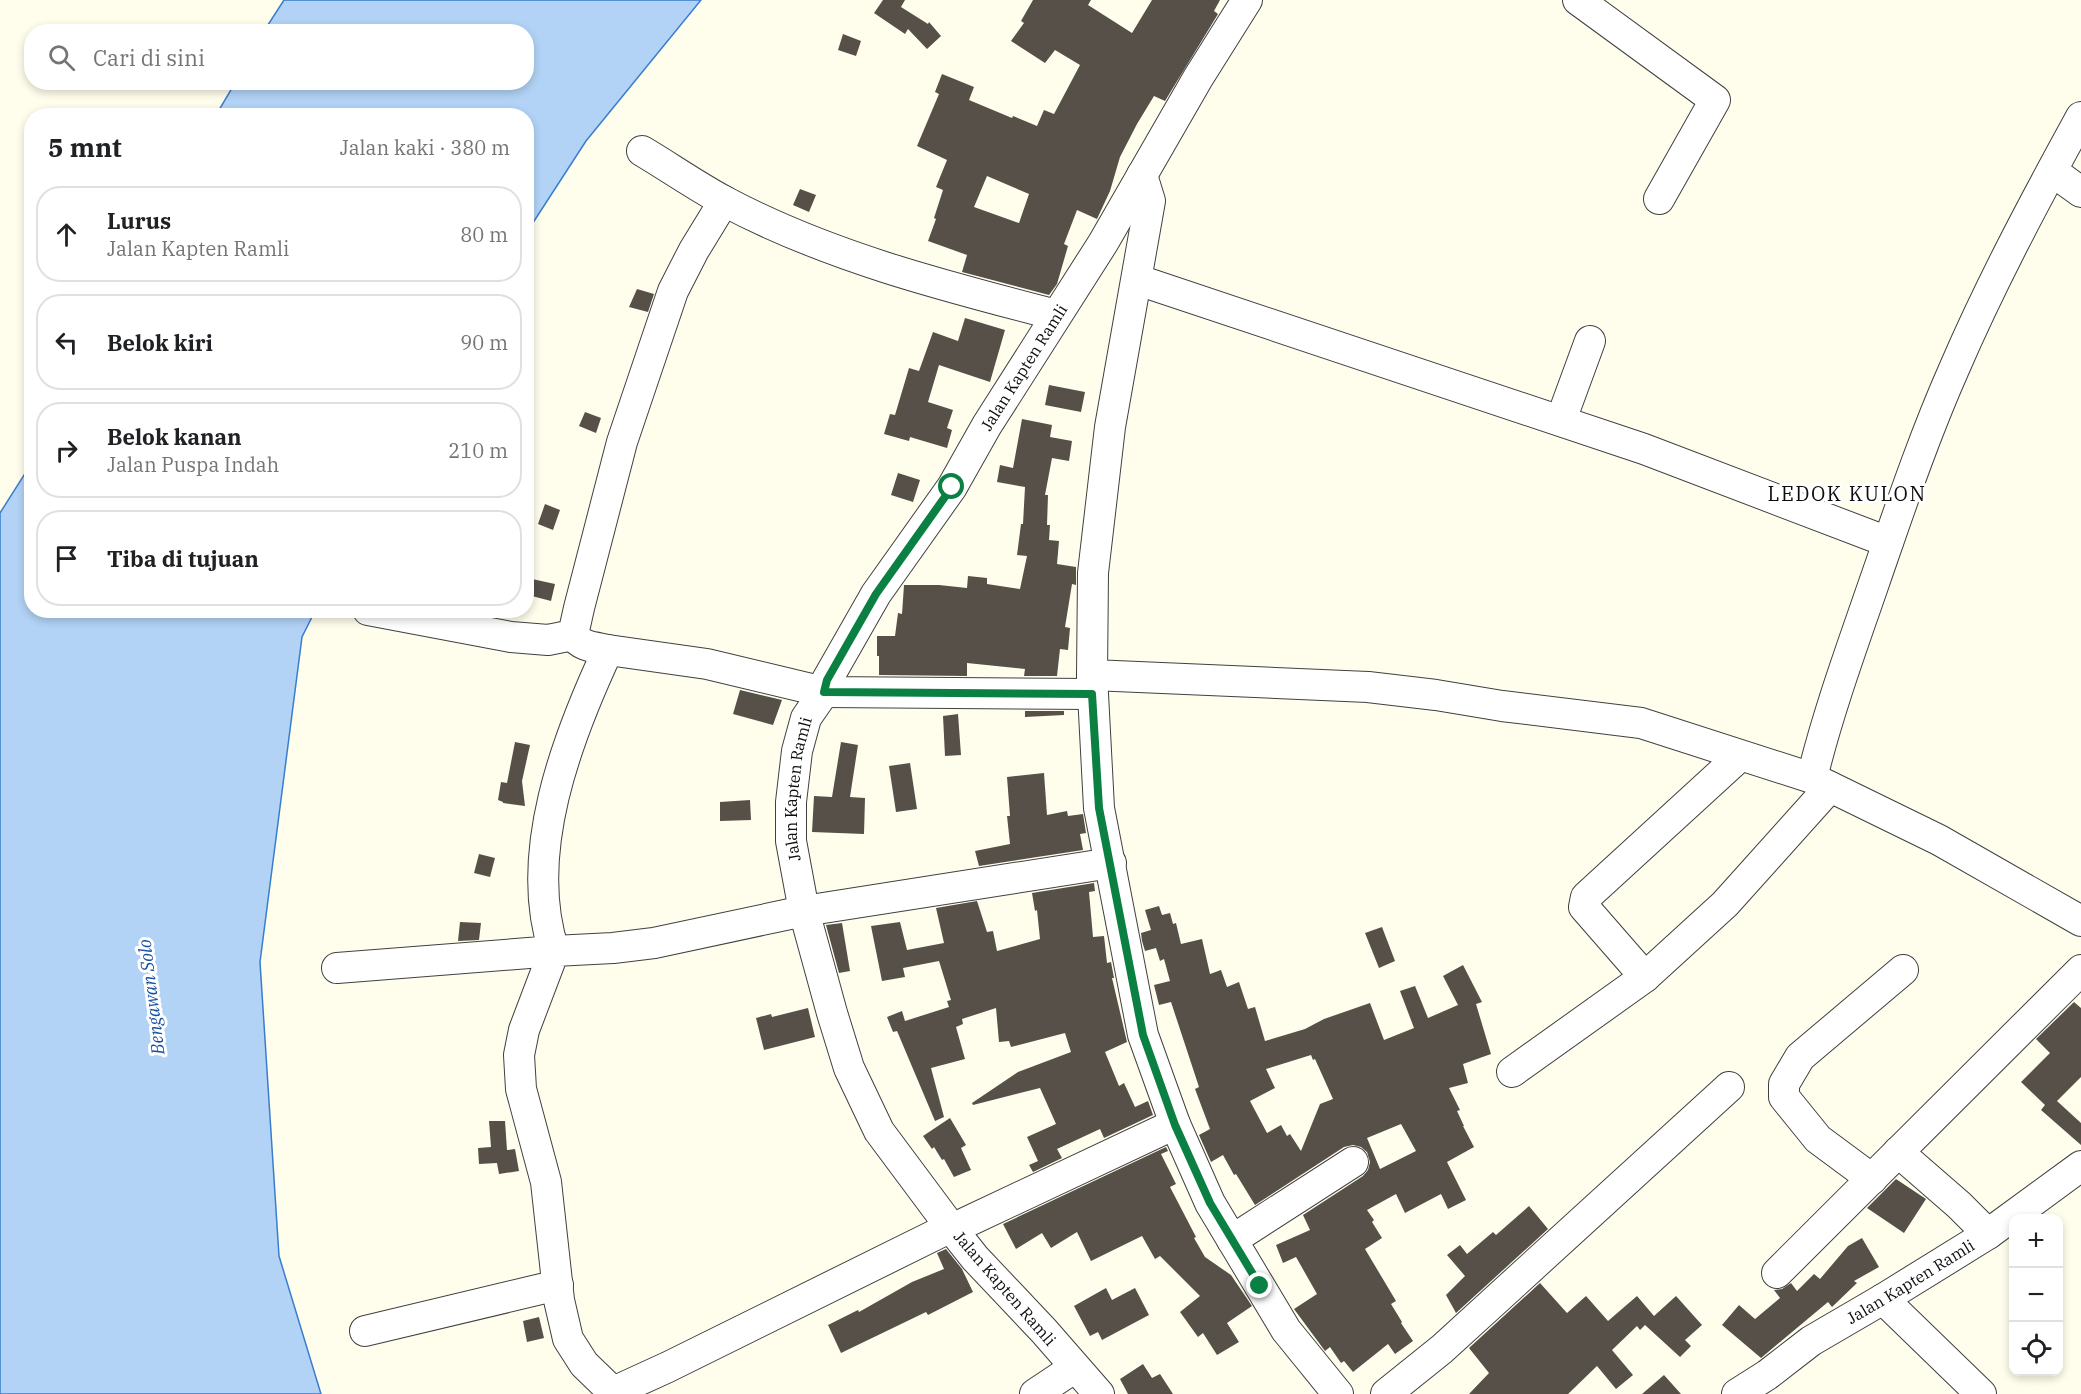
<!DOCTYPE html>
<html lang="id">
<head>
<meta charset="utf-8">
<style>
  :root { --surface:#fff; --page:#f2f2f2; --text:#202124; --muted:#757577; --line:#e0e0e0 }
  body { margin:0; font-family:"IBM Plex Serif",serif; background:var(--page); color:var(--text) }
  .controls { position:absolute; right:18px; bottom:18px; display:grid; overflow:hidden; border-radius:12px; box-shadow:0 3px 9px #0003 }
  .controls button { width:54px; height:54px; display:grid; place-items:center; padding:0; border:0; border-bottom:2px solid var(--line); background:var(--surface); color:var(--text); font:30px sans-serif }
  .stop { position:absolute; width:18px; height:18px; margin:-14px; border:4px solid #0b8043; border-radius:50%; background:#fff }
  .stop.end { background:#0b8043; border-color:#fff; box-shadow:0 2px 6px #0008 }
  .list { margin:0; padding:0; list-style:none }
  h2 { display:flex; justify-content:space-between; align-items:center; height:78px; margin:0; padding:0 24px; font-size:26px }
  h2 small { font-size:20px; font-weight:400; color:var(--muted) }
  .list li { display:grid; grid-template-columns:39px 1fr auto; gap:18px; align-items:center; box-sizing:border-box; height:96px; margin:0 12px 12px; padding:0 12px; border:2px solid var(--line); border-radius:24px }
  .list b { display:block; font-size:22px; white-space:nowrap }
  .list p { margin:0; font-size:20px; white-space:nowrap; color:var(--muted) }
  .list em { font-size:20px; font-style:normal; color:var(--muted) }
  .icon { flex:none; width:33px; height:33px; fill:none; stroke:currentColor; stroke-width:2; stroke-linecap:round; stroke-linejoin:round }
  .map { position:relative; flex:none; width:2081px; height:1394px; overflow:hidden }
  .search { position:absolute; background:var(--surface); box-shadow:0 3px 9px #0003; left:24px; top:24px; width:510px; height:66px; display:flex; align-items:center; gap:15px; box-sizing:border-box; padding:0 21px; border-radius:24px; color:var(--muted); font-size:22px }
  .panel { position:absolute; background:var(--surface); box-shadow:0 3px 9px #0003; left:24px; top:108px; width:510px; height:510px; border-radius:24px }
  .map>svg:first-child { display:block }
  .water { fill:#b2d3f6; stroke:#397dcd; stroke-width:1.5 }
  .building { fill:#565049; fill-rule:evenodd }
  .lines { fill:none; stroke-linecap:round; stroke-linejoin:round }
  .minor-casing { stroke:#404040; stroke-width:32 }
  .minor { stroke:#fff; stroke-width:30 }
  .route { stroke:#0b8043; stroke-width:8 }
  .labels { text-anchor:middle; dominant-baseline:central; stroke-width:6; stroke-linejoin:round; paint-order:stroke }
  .street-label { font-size:16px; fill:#0d0d0d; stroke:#fff }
  .water-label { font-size:18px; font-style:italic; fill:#16509f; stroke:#fff }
  .quarter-label { font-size:20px; letter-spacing:1.5px; fill:#0d0d0d; stroke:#fff }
</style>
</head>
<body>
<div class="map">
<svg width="2081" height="1394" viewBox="0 0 2081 1394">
  <rect width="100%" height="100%" fill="#fffeed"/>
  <path class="water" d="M284,0H701L586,141L527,232L526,116L216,115L235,83L526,82V32L264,31Z
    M31,464L32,610L315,611L302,637L260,962L279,1256L321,1394H0V513Z"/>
  <path class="building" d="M883,0H905L901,7L928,24L929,22L941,36L927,49L908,29L905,34L874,13Z
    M1033,0H1091L1088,5L1132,33L1152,0H1220L1214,11L1218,14L1165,101L1154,96L1137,124L1120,157L1110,191L1097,219L1077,210L1064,244L1068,246L1057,284L1049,295L962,272L967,255L928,241L936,219L934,218L943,190L936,187L947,160L917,146L939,94L935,92L942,74L974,87L969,100L1012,118L1013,116L1037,126L1044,110L1054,114L1080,65L1055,50L1045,63L1011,41L1024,23L1021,21ZM987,176L1029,194L1019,223L974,207Z
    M843,34L861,41L856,56L838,50Z
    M800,189L816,195L809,212L793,205Z
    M637,289L654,294L648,312L629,307Z
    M965,318L1005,330L990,382L939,365L928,402L953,410L947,428L952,430L947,448L910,437L909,441L884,434L890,414L895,415L909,368L919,371L933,332L958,341Z
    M1049,385L1085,392L1081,412L1045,405Z
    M585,412L601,418L596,433L579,426Z
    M1022,419L1052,425L1050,437L1072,441L1069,461L1052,458L1045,495H1048L1047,525H1050L1049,540L1059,541L1057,564L1076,567V585L1072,584L1065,627L1070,628L1068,650L1060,649L1057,676H1024L1025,669L967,663V676L879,675V656H877V636H895L898,613L902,614L904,585H939L967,588L968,576L987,578V584L1020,589L1027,556L1017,555L1021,524H1023L1025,487L997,482L1000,465L1013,468Z
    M898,473L920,480L913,502L891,495Z
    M545,504L560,510L553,530L538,524Z
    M532,579L555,584L551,601L528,595Z
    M740,690L782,700L773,725L733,714Z
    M1025,711H1064V715L1025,717Z
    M958,714L961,755L945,756L943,716Z
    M515,742L530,745L522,781L525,806L503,803V802L498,800L501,782L507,783Z
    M841,742L858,745L850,797L865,798L864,834L812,832L814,796L832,797Z
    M910,763L917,809L896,812L889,766Z
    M1044,773L1047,815L1067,811L1068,816L1083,814L1086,833L1080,834L1083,850L979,866L975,851L1010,844L1007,816H1010L1007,777Z
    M750,800L751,820L720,821V802Z
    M479,854L495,858L490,877L474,873Z
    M1094,883L1095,891L1089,892L1093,937L1104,936L1107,963L1111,962L1114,978H1112L1127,1042L1105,1052L1119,1086L1124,1083L1135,1107L1148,1101L1153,1115L1104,1138L1100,1129L1057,1149L1062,1158L1033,1172L1029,1165L1038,1161L1027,1137L1056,1124L1040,1088L973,1105L972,1103L1018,1072L1071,1052L1065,1033L1011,1047L1009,1041L999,1042L996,1008L962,1019L963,1024L956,1027L965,1059L931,1068L944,1117L935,1121L897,1031L893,1032L887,1017L902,1011L905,1021L949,1007L947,1001L951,1000L939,961L903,968L905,977L882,981L871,926L900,922L907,950L944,943L936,908L977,901L987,932L993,931L997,951L1040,939L1037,910L1035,911L1032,893Z
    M1159,906L1162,915L1170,913L1173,924L1176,923L1181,944L1202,939L1210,974L1221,970L1227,987L1239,982L1248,1009L1255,1007L1265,1041L1305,1029L1324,1019L1370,1003L1384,1040L1414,1028L1400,991L1415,986L1428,1018L1458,1005L1443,976L1463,965L1482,1002L1476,1004L1491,1054L1463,1064L1468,1083L1449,1088L1460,1110L1457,1111L1464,1126H1463L1474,1147L1447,1162L1466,1200L1448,1209L1441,1194L1405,1213L1396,1194L1367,1210L1374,1220L1372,1222L1382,1238L1365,1249L1396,1301L1391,1304L1402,1322L1401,1323L1413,1341L1395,1354L1388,1344L1353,1372L1344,1361L1341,1363L1330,1347L1325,1351L1294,1309L1317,1294L1296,1257L1283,1263L1276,1245L1310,1230L1303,1215L1363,1176L1368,1170L1370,1162L1367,1152L1361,1147L1353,1145L1344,1147L1255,1205L1236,1174L1234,1175L1223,1155L1211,1162L1199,1135L1210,1129L1195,1089L1199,1087L1171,1002L1159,1005L1154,985L1170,981L1164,959L1160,961L1156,948L1145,951L1142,941L1141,933L1151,930L1145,910ZM1311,1055L1313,1060L1315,1059L1333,1099L1320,1104L1301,1151L1290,1134L1287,1136L1281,1125L1267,1133L1250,1101L1275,1088L1266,1069ZM1401,1124L1416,1151L1380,1169L1367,1138Z
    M460,922L481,923L479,940L458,941Z
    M842,923L850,971L839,973L826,925Z
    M1382,927L1395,961L1379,968L1365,933Z
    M2074,1002L2081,1008V1077L2057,1101L2081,1123V1145L2041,1110L2045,1105L2021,1082L2050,1053L2036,1039Z
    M808,1008L815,1037L764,1050L756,1018L771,1014L772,1017Z
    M950,1118L966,1145L961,1148L971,1170L954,1177L944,1159L942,1160L934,1147L932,1149L923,1136Z
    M489,1121H505L507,1150L515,1149L519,1171L499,1174L497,1163L479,1164L478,1148L491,1147Z
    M1166,1147L1168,1151L1161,1154L1176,1184L1170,1187L1196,1237L1194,1238L1205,1257L1231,1275L1252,1306L1227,1323L1239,1342L1217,1355L1203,1333L1198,1337L1180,1312L1200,1296L1160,1256L1155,1259L1142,1236L1091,1261L1077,1232L1051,1248L1042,1233L1016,1249L1003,1224Z
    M1896,1179L1926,1199L1904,1233L1867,1208Z
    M1529,1206L1548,1229L1456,1313L1446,1295L1465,1276L1447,1255L1460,1245L1467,1254L1493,1232L1496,1235Z
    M1862,1238L1879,1267L1854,1281L1857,1283L1832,1307L1828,1302L1761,1358L1722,1325L1739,1305L1755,1319L1780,1298L1774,1290L1782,1289L1791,1283L1797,1291L1814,1274L1820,1279L1848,1246Z
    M946,1249L962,1269L973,1292L928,1315L926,1312L841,1353L828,1325L858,1310L859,1312L912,1282L944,1269L937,1253Z
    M1540,1283L1567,1313L1586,1296L1608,1321L1637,1296L1654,1316L1676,1296L1702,1325L1685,1340L1691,1346L1680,1357L1645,1325L1640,1330L1637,1326L1612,1350L1633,1375L1616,1389L1597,1366L1568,1394H1469L1489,1373L1469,1348Z
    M1106,1288L1112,1300L1135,1288L1149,1315L1102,1340L1098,1332L1090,1336L1074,1306Z
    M539,1317L544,1338L527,1342L523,1321Z
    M1143,1364L1152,1378L1160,1374L1173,1394H1128L1120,1379Z
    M1664,1375L1681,1394H1642Z"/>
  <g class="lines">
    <g class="minor-casing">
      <g id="minor">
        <path d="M1578,0L1715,100L1659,199"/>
        <path d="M642,151C669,167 696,186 724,201C827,256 944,286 1056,315"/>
        <path d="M2052,171L2081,192"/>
        <path d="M1142,175L1150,201L1110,427L1093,573L1092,675L1368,687L1436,695L1502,706L1641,723L1812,778L1939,840L2081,921"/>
        <path d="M1138,280L1644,449L1888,542"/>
        <path d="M1561,420L1590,341"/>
        <path d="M368,610L511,637L548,640L573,635"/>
        <path d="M608,650C595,647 581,647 573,635L579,608L622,442L673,291L694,250L724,201"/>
        <path d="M1092,675L1099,808L1143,1035L1175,1124L1210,1203L1286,1330L1338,1394"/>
        <path d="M1812,778C1828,712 1852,647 1874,583C1899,511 1923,439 1954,369C1991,283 2036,199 2081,117"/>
        <path d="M337,968L554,951C522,854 567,738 608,650L707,664L824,692L1092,694"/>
        <path d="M1645,977L1584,907L1586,897L1740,756"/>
        <path d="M1512,1072L1645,977L1725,904L1830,787"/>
        <path d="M1898,1152L1959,1205L1988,1234"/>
        <path d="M1872,1179L1818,1139L1784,1097V1084L1800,1057L1903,970"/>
        <path d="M952,1229L1175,1124"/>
        <path d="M1232,1240L1353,1162"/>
        <path d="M1777,1273L2081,970"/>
        <path d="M1883,1299L1981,1394"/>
        <path d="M365,1331L558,1285"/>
        <path d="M609,1394L668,1367L951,1227"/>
        <path d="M615,1394L584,1364L568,1339L559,1300L546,1182L521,1089L519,1055L524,1030L554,951L613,948L654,943L804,911L1111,863"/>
        <path d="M1035,1394L1074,1368"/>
        <path id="s1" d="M1099,1394L1044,1331L975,1258L952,1229L879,1131L849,1068L832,1013L804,911L791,841V802L797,751L806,718L824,692L827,680L876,594L952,487L987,425L1103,243L1198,78L1247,0"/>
        <path d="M1386,1394L1442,1349L1729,1087"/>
        <path id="s2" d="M1737,1394L1767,1375L1811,1341L1883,1299L1988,1234L2081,1166"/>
      </g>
    </g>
    <use href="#minor" class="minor"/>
  </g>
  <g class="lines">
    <path class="route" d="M952,487L876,594L827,680L824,692L1092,694L1099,808L1143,1035L1175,1125L1210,1203L1260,1286"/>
  </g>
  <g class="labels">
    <g class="street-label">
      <text stroke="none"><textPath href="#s1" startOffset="1186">Jalan Kapten Ramli</textPath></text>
      <text stroke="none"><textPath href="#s1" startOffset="700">Jalan Kapten Ramli</textPath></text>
      <text stroke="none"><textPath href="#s2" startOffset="207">Jalan Kapten Ramli</textPath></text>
      <text transform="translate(1005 1288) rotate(49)">Jalan Kapten Ramli</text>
    </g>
    <g class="water-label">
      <text transform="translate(151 997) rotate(-97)">Bengawan Solo</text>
    </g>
    <g class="quarter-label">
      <text x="1847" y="493">LEDOK KULON</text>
    </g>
  </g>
</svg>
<div class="controls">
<button>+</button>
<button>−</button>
<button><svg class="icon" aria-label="locate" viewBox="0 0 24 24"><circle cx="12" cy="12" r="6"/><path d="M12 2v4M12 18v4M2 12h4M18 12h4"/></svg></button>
</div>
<div class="stop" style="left:952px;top:487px"></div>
<div class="stop end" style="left:1260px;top:1286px"></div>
<div class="search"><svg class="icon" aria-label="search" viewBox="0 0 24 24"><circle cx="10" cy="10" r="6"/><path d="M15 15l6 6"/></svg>Cari di sini</div>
<section class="panel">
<h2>5 mnt<small>Jalan kaki · 380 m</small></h2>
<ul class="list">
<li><svg class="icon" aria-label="ahead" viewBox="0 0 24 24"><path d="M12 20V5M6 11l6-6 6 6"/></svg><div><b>Lurus</b><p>Jalan Kapten Ramli</p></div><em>80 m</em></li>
<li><svg class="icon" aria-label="left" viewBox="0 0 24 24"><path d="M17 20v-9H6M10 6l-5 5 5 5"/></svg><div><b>Belok kiri</b></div><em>90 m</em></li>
<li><svg class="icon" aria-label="right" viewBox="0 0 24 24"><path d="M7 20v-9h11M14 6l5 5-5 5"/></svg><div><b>Belok kanan</b><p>Jalan Puspa Indah</p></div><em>210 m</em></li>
<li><svg class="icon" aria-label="arrive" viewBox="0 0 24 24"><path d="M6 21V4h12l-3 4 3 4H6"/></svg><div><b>Tiba di tujuan</b></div></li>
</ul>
</section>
</div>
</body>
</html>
